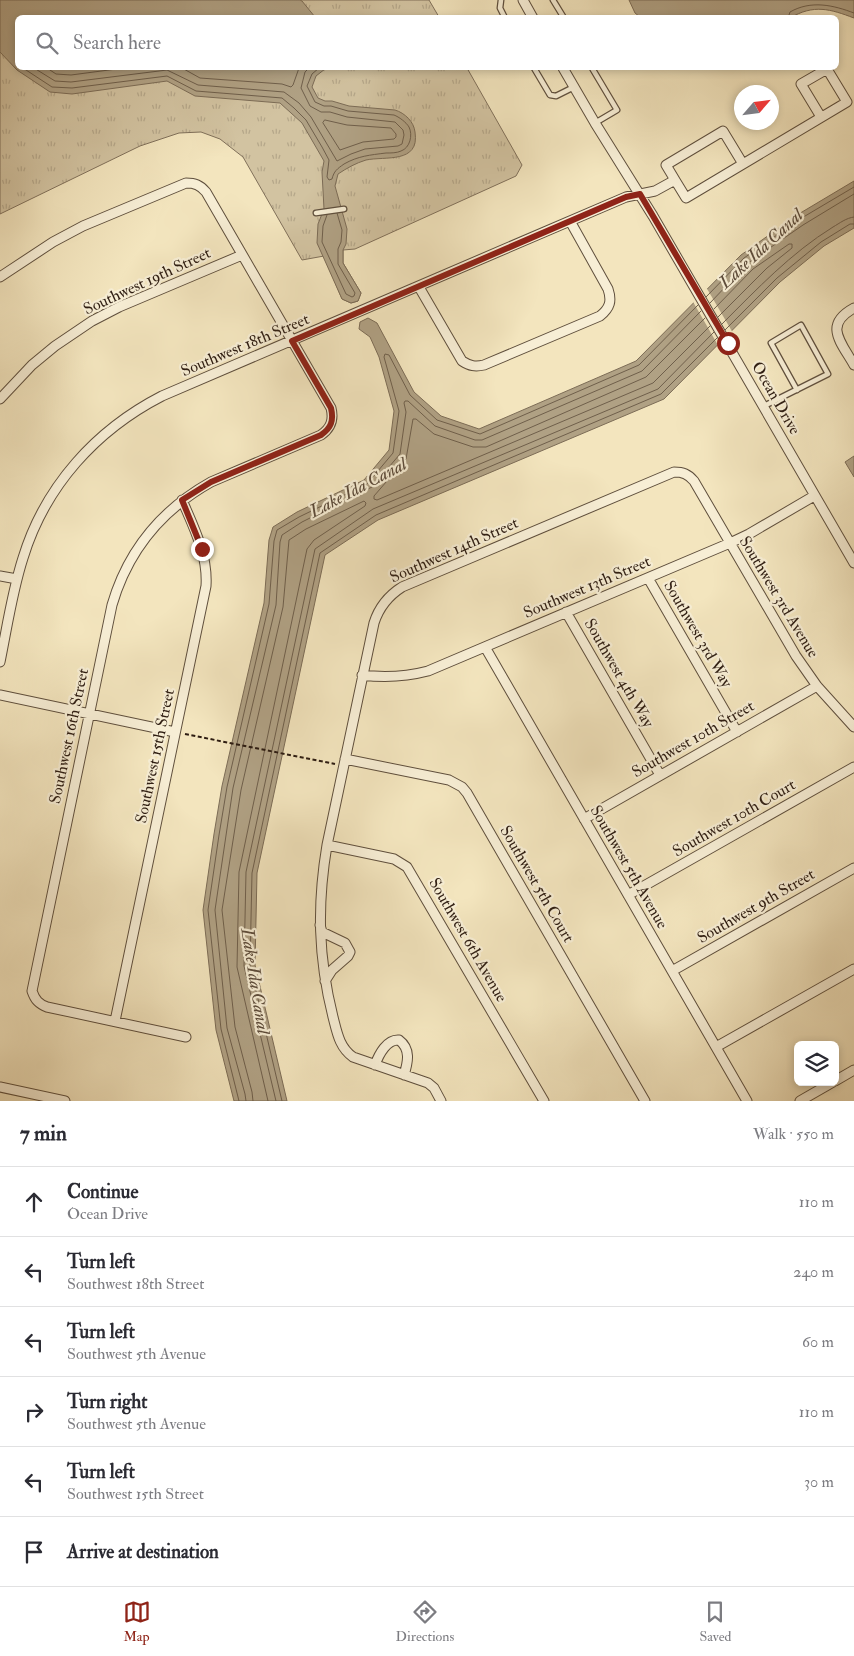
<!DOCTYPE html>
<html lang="en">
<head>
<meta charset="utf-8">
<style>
  :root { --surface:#fff; --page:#f7f7f7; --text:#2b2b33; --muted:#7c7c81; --line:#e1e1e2; --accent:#8f2418 }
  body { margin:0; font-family:"IM FELL Double Pica",serif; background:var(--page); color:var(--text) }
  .controls { position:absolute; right:15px; bottom:15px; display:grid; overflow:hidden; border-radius:8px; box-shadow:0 2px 8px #0003 }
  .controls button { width:45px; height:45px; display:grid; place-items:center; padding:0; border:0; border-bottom:1px solid var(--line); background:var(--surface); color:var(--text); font:25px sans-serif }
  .compass { position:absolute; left:734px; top:85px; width:45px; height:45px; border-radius:50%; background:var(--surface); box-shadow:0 2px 8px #0003; rotate:62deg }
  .stop { position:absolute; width:15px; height:15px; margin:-11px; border:4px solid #8f2418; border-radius:50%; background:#fff }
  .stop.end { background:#8f2418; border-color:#fff; box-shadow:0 1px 5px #0008 }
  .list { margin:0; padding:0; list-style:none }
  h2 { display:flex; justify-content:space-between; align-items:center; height:65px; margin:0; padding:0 20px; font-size:21px }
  h2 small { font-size:16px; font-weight:400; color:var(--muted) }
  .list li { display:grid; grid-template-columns:32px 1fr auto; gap:15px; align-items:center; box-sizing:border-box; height:70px; padding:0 20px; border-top:1px solid var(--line) }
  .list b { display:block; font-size:19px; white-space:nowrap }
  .list p { margin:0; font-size:16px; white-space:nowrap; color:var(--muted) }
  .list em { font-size:16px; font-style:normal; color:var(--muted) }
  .icon { flex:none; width:28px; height:28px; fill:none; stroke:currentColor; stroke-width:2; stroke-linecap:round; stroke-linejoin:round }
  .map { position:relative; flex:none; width:854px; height:1101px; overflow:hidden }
  .search { position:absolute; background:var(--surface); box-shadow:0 2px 8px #0003; left:15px; right:15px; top:15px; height:55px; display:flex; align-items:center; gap:12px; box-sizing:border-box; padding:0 18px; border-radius:8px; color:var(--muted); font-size:19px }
  .sheet { height:485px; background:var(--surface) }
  nav { display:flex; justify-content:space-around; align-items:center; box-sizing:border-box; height:70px; border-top:1px solid var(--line); background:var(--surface); font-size:14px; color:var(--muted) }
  nav a { display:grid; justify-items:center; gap:2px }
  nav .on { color:var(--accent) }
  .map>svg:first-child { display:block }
  .grass { fill:url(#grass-tufts); stroke:#80705a }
  .water { fill:#b0a184; stroke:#7c6c56 }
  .pier { fill:#f3e5be }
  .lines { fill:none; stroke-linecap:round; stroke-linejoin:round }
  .shore { stroke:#6f5f4b; stroke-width:1 }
  .lane-casing { stroke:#5f4f3d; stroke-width:7 }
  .street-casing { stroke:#5f4f3d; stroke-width:11 }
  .path { stroke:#2e1d12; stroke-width:2; stroke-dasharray:4 2.5; stroke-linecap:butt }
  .lane { stroke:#f7eed5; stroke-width:4.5 }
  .street { stroke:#f7eed5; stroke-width:9 }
  .route { stroke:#8f2418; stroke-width:6 }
  .labels { text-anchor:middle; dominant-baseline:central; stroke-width:4.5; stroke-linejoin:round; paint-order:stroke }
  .street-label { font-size:16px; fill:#2e1d12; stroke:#f7eed5 }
  .water-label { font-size:18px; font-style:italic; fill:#5c4b3a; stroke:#f7eed5 }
</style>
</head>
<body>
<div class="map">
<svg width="854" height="1101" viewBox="0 0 854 1101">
  <defs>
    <pattern id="grass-tufts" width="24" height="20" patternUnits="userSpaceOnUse" patternTransform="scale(1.25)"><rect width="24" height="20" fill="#d2c3a1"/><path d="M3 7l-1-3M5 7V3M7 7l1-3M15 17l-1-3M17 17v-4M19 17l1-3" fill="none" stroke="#b5a78a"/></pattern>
  </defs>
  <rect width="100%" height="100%" fill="#f3e5be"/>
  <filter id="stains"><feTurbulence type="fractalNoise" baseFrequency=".004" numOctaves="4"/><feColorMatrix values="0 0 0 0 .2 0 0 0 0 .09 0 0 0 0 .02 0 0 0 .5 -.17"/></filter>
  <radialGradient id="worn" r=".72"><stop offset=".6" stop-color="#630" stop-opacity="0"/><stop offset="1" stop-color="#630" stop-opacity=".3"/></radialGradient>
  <path class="grass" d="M0,0H429L439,17L18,18V68H467L522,165L516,176L355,249L343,250V263L361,293L358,301L351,303L342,299L324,256L302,260L243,157L220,139L201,132L179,133L140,146L0,214Z"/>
  <path class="water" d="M0,0H300L302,1L315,17L18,18V68H325V69L316,76L312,87L318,98L325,101H332L349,106L395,110C405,113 414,122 415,132C420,164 385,156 366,160C356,163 347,168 338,174L335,186L347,229L346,244L343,250V263L361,293L358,301L351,303L342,299L317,243L318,224L324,209L322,172L324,161L302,123L280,103L195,96L167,81L72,94L50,92L17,70L0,52Z
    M629,0H854V18C830,9 814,4 790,18L640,17L635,13Z
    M854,181V228L824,246L780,282L664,399L378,520L325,555L257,873L255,965L287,1101H234L216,1030L203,910L214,834L222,786L264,603L269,540L273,527L297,512L364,480L389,450L394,411L379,357L370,337L359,329L360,322L368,318L377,323L414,392L441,416L479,429L636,361L741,255L797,215Z
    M854,456V477L845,462Z"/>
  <path class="pier" d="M706,287L733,333L719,347L692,300Z"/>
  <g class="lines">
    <path class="shore" d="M788,18L790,12C811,0 833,5 854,13
      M23,68L52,87L72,88L167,76L196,91L282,98L294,108L306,120L322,147L329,160L327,177L329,180L332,179C334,171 337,169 344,164C358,156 370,155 386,153C391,153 397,153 401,151C410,148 413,135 409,127C406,122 399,117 394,115L348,111L331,106H324L315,102L307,86L312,74L319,68
      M34,68L55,81L71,82L167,70L198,85L284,92L299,103L311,117L337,161L351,154L365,149L398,146L402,144L404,135L403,130L395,122L347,117L330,112H321L310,106L301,88L305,72L309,68
      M47,68L56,74L71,75L124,68
      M182,68L200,78L282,84L291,87L293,85L299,68
      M325,120L347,125L391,128L396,134V137L394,139L363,142L340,150L323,123Z
      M327,215L323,226L322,242L346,294L352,297L354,296L355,293L338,264V249L341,242L342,230L337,213
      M706,297L744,258L800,219L854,187
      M710,303L748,263L803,225L854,194
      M714,309L753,269L789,244H792V248L767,268L718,317
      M705,318L646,377L486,447H473L434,434L416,419H413L406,459L374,496V499L377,500L653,383L710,326
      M722,324C757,289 791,253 833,227C840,223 846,218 854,217
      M725,330L777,278L821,242L850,224H854
      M239,1101L221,1029L208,910L219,835L227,787L269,604L274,541L277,530L299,517L367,484L393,453L399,411L384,357L385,354L389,355L410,395L437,420L480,434L639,365L698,305
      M246,1101L245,1094L227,1028L215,910L233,788L276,605L280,542L282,535L302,522L372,487L400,454L406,412L404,403L405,401H408L435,426L475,440H482L642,371L701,311
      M253,1101L252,1092L235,1027L222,910L241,790L283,607L289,540L306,529L364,501L366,503L365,506L314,540L307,549L239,872L237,967L268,1101
      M276,1101L244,966L246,872L315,549L373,509L658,389L714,332
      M282,1101L250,965L252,873L320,553L376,515L661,394L717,338"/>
    <g class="lane-casing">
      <path id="lane" d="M501,0L500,8L505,18
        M553,0L564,18
        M534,68L550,95L556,96L574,87
        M592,68L617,110L595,123
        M316,213L344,209
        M764,406L828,374L801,325L771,343L797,390"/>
    </g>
    <g class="street-casing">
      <path id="street" d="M523,0L533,18
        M563,68L595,123L653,216L854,563
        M675,180L666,165L723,131L743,164
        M0,277L53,242L83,226L186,183C195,183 200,185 206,192L331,408C334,420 331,428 321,435L211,482C163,509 128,550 112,605L32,991C35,1000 39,1004 47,1007L186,1037
        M419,287L462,361C470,366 475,367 484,365L600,316C610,308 612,301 608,289L570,221
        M854,308C823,325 841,342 854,365
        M0,399L32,365L55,346L92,321L119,307L242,255
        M0,576L17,579
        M648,578L737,732
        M566,612L660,775
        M485,647L747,1101
        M0,662C7,628 12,592 23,558C45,486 96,430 162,396L626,197L655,191L675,180L686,198L847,102L827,69L801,84L821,117
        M362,675C385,678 405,677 428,671L730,543L749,534L814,496
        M0,695L175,732
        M345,759L449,780L462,787L467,793L645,1101
        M584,819L817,686
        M327,845L394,859L407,867L544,1101
        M628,895L854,767
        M320,925L322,932L345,943L350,952L348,956L332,970L325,981
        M672,971L854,868
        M115,1021L206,586C208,555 194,528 182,500
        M716,1047L854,969
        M375,1065C379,1054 387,1039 399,1040C411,1049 408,1062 404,1075
        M835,1081L854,1070
        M0,1087L65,1101
        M441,1101L434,1088L428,1083L353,1057C339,1047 337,1032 333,1017C318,957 317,905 327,845L374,623C379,607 388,596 402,587L674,472C683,472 688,474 694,481L796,656L817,686L854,727
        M800,1101L833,1082"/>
    </g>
    <path class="path" d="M185,734L335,764"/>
    <use href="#lane" class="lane"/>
    <use href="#street" class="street"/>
  </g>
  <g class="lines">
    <path class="route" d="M202,549L182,500L211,482L321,435C331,428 334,421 331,408L292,341L626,197L640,194L728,343"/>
  </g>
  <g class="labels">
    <g class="street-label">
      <text transform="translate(147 281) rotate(-25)">Southwest 19th Street</text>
      <text transform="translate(245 345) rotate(-23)">Southwest 18th Street</text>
      <text transform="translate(776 398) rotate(60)">Ocean Drive</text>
      <text transform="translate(454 550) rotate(-24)">Southwest 14th Street</text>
      <text transform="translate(587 587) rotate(-23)">Southwest 13th Street</text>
      <text transform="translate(779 597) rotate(59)">Southwest 3rd Avenue</text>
      <text transform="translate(698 634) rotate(60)">Southwest 3rd Way</text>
      <text transform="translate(619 673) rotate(60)">Southwest 4th Way</text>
      <text transform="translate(69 736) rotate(-78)">Southwest 16th Street</text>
      <text transform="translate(693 739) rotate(-30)">Southwest 10th Street</text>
      <text transform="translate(155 756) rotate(-78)">Southwest 15th Street</text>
      <text transform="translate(734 818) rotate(-30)">Southwest 10th Court</text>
      <text transform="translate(629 867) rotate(60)">Southwest 5th Avenue</text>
      <text transform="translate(537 884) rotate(60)">Southwest 5th Court</text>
      <text transform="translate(756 906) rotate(-30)">Southwest 9th Street</text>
      <text transform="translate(468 940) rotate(60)">Southwest 6th Avenue</text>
    </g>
    <g class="water-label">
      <text transform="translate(761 249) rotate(-43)">Lake Ida Canal</text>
      <text transform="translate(358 488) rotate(-28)">Lake Ida Canal</text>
      <text transform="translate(255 981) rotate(81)">Lake Ida Canal</text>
    </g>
  </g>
  <rect width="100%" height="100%" filter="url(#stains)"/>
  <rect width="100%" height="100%" fill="url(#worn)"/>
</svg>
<div class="controls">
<button><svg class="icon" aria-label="layers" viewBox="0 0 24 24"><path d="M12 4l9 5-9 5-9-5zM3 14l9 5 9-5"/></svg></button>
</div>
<svg class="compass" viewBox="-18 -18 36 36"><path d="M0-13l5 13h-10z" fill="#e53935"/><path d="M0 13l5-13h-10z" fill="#7c7c81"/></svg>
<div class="stop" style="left:728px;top:343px"></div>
<div class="stop end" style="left:202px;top:549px"></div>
<div class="search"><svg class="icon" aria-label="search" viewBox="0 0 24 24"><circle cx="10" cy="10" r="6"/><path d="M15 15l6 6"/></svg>Search here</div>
</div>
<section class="sheet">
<h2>7 min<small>Walk · 550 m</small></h2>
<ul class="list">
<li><svg class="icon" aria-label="ahead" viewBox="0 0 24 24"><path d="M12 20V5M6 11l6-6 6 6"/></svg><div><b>Continue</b><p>Ocean Drive</p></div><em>110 m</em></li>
<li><svg class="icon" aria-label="left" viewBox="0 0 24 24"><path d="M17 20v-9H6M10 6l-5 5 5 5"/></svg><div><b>Turn left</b><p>Southwest 18th Street</p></div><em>240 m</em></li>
<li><svg class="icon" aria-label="left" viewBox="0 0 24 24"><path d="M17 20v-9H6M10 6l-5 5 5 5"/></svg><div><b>Turn left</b><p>Southwest 5th Avenue</p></div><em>60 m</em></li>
<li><svg class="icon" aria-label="right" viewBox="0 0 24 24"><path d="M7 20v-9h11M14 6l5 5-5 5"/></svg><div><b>Turn right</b><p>Southwest 5th Avenue</p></div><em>110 m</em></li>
<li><svg class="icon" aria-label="left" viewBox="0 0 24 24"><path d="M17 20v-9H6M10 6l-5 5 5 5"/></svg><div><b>Turn left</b><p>Southwest 15th Street</p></div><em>30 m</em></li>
<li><svg class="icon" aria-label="arrive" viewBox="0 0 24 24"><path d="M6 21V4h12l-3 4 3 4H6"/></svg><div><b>Arrive at destination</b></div></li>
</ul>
</section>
<nav>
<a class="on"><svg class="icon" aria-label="map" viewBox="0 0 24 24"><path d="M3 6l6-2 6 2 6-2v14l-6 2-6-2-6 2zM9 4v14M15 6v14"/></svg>Map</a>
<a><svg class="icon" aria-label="directions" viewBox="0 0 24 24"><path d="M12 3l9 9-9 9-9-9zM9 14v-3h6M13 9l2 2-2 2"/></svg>Directions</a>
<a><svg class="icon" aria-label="saved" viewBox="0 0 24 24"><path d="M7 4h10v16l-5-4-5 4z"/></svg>Saved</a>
</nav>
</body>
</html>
